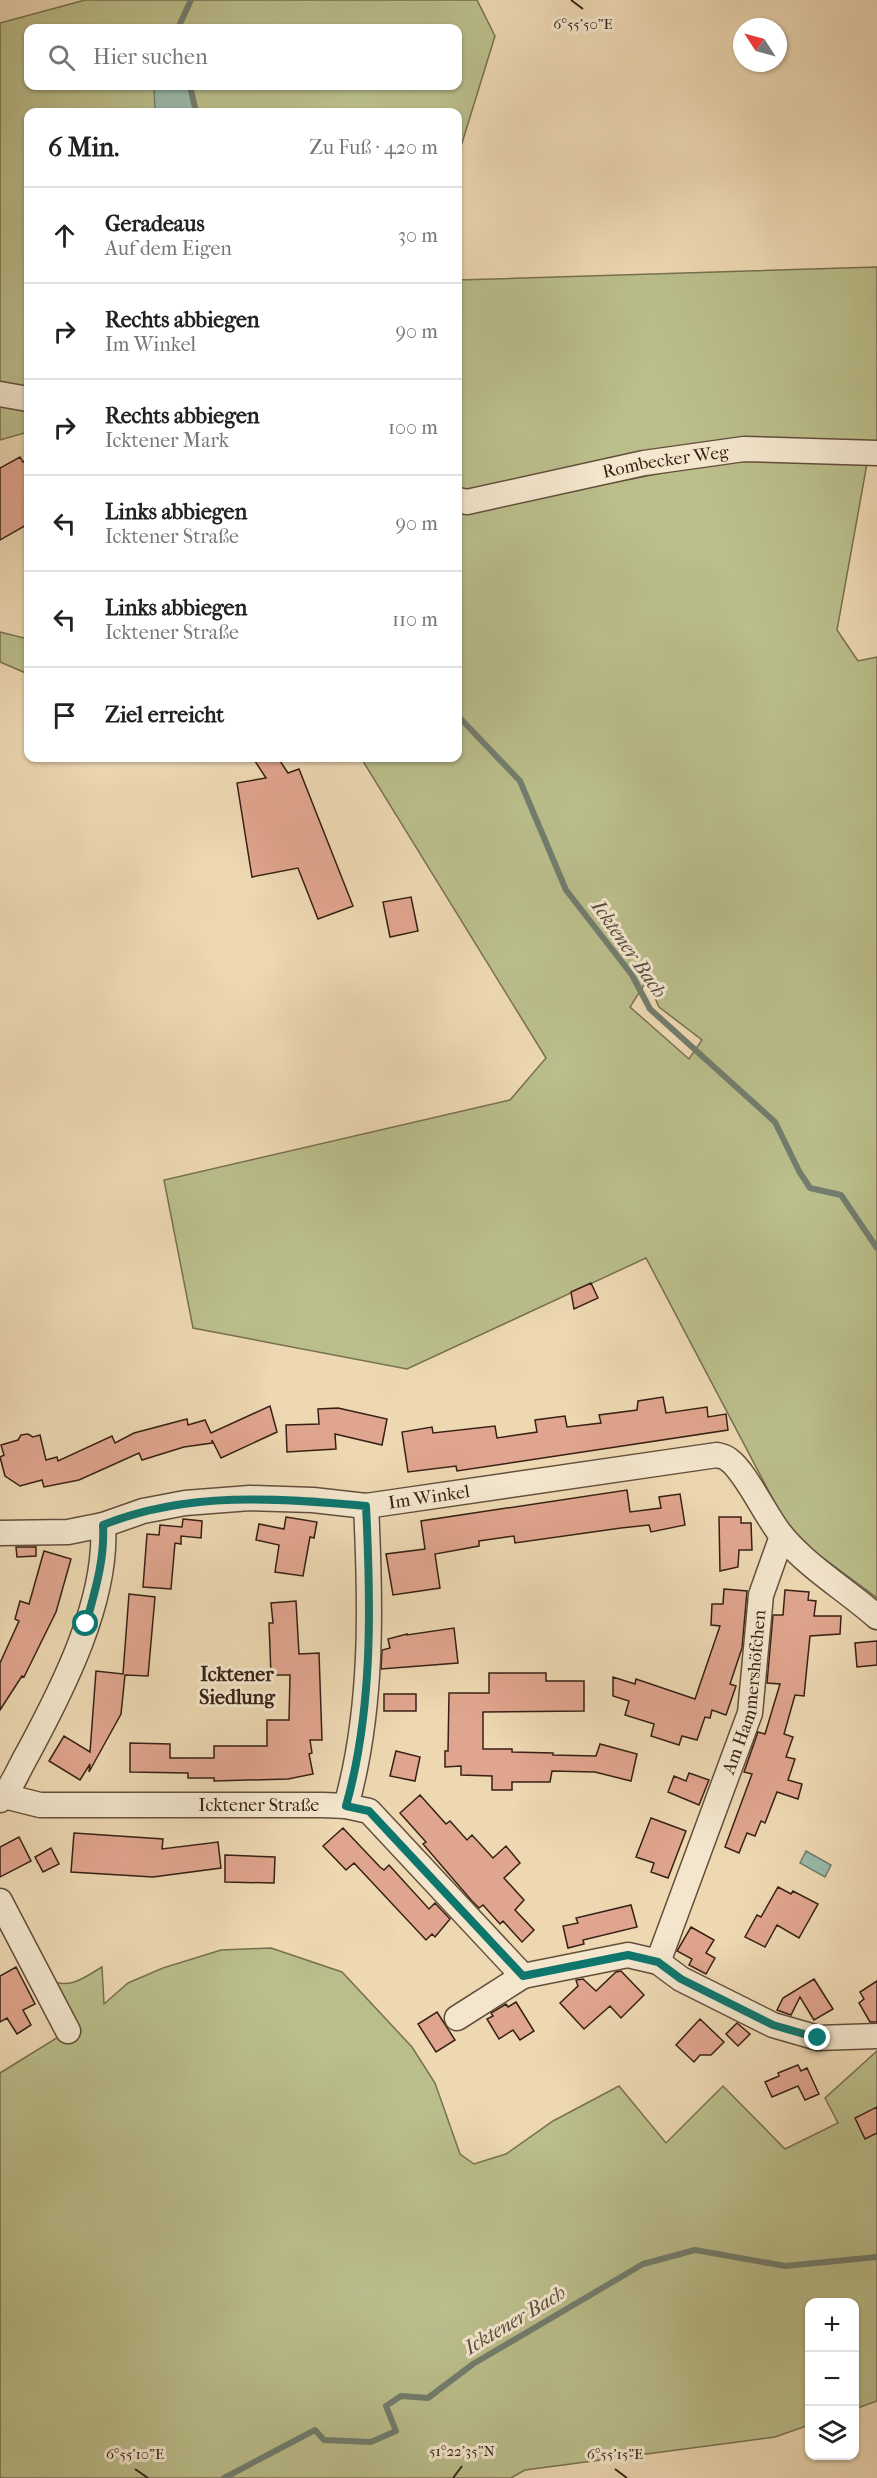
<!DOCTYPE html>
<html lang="de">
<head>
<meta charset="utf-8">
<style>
  :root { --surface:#fff; --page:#f2f2f2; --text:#222; --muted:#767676; --line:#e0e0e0 }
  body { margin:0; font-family:"IM FELL French Canon",serif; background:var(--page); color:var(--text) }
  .controls { position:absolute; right:18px; bottom:18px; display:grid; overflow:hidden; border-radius:12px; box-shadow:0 2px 4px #0004 }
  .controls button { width:54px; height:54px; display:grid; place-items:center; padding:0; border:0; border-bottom:2px solid var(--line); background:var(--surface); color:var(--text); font:30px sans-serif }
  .compass { position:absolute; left:733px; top:18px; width:54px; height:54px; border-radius:50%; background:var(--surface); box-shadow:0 2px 4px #0004; rotate:306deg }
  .stop { position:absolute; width:18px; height:18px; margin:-14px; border:4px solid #0f766e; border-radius:50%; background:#fff }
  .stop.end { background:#0f766e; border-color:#fff; box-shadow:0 2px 6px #0008 }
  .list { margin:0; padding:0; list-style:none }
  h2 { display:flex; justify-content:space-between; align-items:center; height:78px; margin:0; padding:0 24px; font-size:26px }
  h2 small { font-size:20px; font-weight:400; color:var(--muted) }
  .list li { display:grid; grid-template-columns:39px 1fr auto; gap:18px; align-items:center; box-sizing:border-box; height:96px; padding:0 24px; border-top:2px solid var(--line) }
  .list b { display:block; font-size:22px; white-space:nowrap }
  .list p { margin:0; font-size:20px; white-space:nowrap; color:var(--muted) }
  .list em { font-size:20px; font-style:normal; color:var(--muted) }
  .icon { flex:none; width:33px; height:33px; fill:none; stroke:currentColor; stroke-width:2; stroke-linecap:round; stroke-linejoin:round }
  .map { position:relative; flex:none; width:877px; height:2478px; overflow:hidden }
  .search { position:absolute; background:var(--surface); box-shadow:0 2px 4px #0004; left:24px; top:24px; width:438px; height:66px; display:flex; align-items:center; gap:15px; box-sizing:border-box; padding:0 21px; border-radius:12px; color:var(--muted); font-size:22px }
  .panel { position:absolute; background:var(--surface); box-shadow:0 2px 4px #0004; left:24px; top:108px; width:438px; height:654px; border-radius:12px }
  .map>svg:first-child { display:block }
  .green { fill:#babe8b; stroke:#787050; stroke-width:1.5; fill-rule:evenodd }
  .water { fill:#99baaa; stroke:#727d6e; stroke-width:1.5 }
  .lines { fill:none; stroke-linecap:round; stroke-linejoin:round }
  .stream { stroke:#727d6e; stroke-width:6 }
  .building { fill:#e0a58e; stroke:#372115; stroke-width:1.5 }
  .minor-casing { stroke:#644f3c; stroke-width:27 }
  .minor { stroke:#f3e6cd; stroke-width:24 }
  .route { stroke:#0f766e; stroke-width:8 }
  .ticks { fill:none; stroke:#372115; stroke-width:2 }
  .labels { text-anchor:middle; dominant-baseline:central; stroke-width:6; stroke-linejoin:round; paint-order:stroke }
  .street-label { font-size:18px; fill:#372115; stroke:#f3e6cd }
  .water-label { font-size:20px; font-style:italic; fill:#544f42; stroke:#f3e6cd }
  .neighbourhood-label { font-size:20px; font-weight:bold; fill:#372115; stroke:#f3e6cd }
  .ticks-label { font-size:15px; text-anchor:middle; fill:#372115; stroke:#f3e6cd; stroke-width:6; stroke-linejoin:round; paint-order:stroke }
</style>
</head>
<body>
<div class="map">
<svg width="877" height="2478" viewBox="0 0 877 2478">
  <rect width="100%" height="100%" fill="#edd8b2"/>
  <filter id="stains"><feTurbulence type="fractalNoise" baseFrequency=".00333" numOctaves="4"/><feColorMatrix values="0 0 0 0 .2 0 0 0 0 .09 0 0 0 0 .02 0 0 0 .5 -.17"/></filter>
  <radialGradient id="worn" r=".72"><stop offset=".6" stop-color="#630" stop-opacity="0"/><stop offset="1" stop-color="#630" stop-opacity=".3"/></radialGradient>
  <path class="green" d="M85,0H477L495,36L458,156V112H28V389L0,383V23ZM28,28H458V86H28Z
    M877,267V446L458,493V280Z
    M0,401L28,406V432L0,440Z
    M740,458H868L837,630L858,661L877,657V1598L810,1548L785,1522L646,1258L407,1369L193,1328L164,1180L510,1100L546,1058L361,758H458V510L466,511ZM647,980L659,1007L702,1040L689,1059L630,1007Z
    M0,632L28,639V674L0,662Z
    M271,1948L342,1972L412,2047L435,2083L460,2154L474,2164L506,2154L553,2121L619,2086L666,2143L723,2086L785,2149L838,2123L825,2098L877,2051V2401L855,2409L854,2302H810L809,2425L775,2437L525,2470L511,2478H0V2073L76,2026L51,1981C71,1989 85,1977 102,1967L104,2004L128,1983L163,1968L221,1950Z"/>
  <path class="water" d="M154,86H190L196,112H155Z
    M806,1851L831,1865L825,1877L800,1863Z"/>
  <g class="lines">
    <path class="stream" d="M178,28L191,0
      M190,86L196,112
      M458,716L520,781L566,890L632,975L650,1009L775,1122L799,1171L810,1188L841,1195L877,1248
      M224,2478L315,2430L324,2440L371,2442L396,2431L386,2406L401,2396L428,2398L473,2364L643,2264L695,2250L785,2266L877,2257"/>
  </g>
  <path class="building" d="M20,457L23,462L28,459V524L0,540V468Z
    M253,758H278L288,773L299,769L353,906L318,919L298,868L252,877L237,783L266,778Z
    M411,897L418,931L390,937L383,902Z
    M591,1283L598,1298L574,1309L571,1292Z
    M663,1397L666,1413L707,1407L708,1417L726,1414L728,1430L457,1471L456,1466L408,1472L402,1432L432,1427L433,1433L495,1426L497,1438L537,1432L535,1420L565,1416L567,1427L601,1423L599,1415L637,1410L638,1401Z
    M270,1406L277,1432L221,1458L212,1440V1443L184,1447L142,1460L139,1453L79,1480L44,1487L42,1480L20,1486L5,1476L0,1457L4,1455L1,1445L18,1440L21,1435L28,1434L33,1437L40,1435L46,1460L57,1457L58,1461L112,1436L115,1443L134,1433L187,1419L188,1425L205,1420L211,1433Z
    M338,1408L387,1419L382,1445L335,1434L336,1449L287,1452L286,1425L319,1424L318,1409Z
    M627,1490L630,1512L661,1508L659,1497L680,1494L685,1525L651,1532L649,1525L621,1528L515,1543L514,1536L479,1541V1546L435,1554L440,1588L393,1595L386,1554L425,1549L421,1521Z
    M286,1517L317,1522L314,1538L310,1537L303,1576L275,1572L279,1545L256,1540L259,1524L284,1529Z
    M719,1517H741V1523H751L752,1550H739L738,1567L720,1571Z
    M183,1519L202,1521L201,1538L181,1536V1544L175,1543L171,1589L143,1587L147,1534L159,1535L160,1525L182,1527Z
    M16,1547H36V1556L17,1557Z
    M44,1551L71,1559L56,1612L24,1677L22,1676L0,1710V1663L19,1621L15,1619L20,1601L29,1604Z
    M724,1589L747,1591L742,1648L730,1684L736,1686L726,1715L712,1710L710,1718L705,1717L697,1740L682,1736L679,1745L651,1736L654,1724L625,1715L629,1701L613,1696V1677L635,1684L636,1679L695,1699L720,1626L711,1625L712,1604H723Z
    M785,1590L809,1592L808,1600L816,1601L814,1616H841L840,1634L810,1636L804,1696L795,1695L784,1734L793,1737L786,1757L795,1759L788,1780L802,1784L798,1799L777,1792L765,1823L761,1821L755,1836L747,1833L739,1853L725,1847L752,1774L744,1772L758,1732L765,1734L780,1684L767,1683L773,1615H783Z
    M129,1594L155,1597L148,1676L125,1675L121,1714L89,1772L90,1764L80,1780L49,1761L64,1736L90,1752L96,1671L123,1674Z
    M296,1601L299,1654L319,1653L322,1740H310L312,1753L309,1754L313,1774L288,1779L214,1781V1778H188V1773L130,1772V1743L170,1744V1758H214V1746H267V1720H289L290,1675H271L269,1623H273L271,1603Z
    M454,1628L458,1663L381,1669L382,1650L390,1648L388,1639L407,1634V1635Z
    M877,1641V1665L857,1667L855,1643Z
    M489,1673H546V1681H584V1711L483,1712V1749H512V1752L553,1753V1755L596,1756L600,1744L637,1754L631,1781L595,1772L552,1771L550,1782H512V1790H492V1776L461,1775V1766L445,1767V1751H448L449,1693H489Z
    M384,1694H416V1711H384Z
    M396,1751L420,1757L415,1781L390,1776Z
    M689,1773L709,1780L699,1805L668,1792L674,1776L686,1781Z
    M420,1795L446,1824L450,1821L467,1840L472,1835L493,1858L506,1846L520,1863L504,1878L524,1900L515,1910L534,1930L522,1942L503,1921L500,1924L483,1905L479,1908L472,1901L423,1844L426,1842L400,1813Z
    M651,1818L686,1831L668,1878L651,1872L654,1863L636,1857Z
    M343,1828L380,1867L384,1870L389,1865L429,1909L435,1903L450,1919L435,1937L432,1934L426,1940L354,1863L346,1870L323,1846Z
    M74,1833L163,1839L162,1849L218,1842L221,1868L153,1877L71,1872Z
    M19,1837L31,1861L0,1877V1847Z
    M51,1848L59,1864L43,1872L35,1857Z
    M225,1855L275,1857L274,1883L225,1882Z
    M778,1887L791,1894L793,1891L818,1904L799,1938L777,1925L765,1947L745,1937L757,1915L761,1917Z
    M631,1905L637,1927L583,1940L584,1944L568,1948L563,1926L578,1923L576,1918Z
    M691,1927L714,1940L706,1953L715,1958L706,1974L689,1965L692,1959L677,1951Z
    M16,1967L35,2004L23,2010L31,2025L17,2034L7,2018L0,2022V1976Z
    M621,1971L644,1995L621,2018L610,2006L584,2029L560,2003L578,1986L576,1980L583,1979L596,1991L616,1972Z
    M814,1979L833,2009L814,2020L800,1997L791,2015L777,2010L783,1998Z
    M877,1981V2022H870L859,2003L864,1999L860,1992Z
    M516,2002L534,2031L520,2040L513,2030L499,2039L487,2019L493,2016L491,2013L506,2004L508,2007Z
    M437,2012L455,2040L436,2052L418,2024Z
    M700,2019L724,2042L711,2055H700L694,2062L676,2045Z
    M737,2023L750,2034L738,2046L726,2034Z
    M798,2065L801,2071L807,2068L819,2094L805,2100L798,2086L772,2097L765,2082L779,2076L778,2073Z
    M877,2107V2133L865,2139L855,2118Z"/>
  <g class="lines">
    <g class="minor-casing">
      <g id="minor">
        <path d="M0,394L28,399"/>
        <path id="s1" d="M458,500L467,502L644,463L744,449L877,453"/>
        <path id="s2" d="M0,1533L68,1532L103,1525L143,1511L185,1503L250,1498L313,1500L366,1506L717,1455C721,1456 726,1457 729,1460C746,1472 766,1517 782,1536C809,1568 845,1589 877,1617"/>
        <path id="s3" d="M4,1796L40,1805H323L346,1806L369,1811L523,1976L628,1955L658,1962L681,1979L773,2025L818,2038L877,2036"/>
        <path d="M0,1800C12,1788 19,1768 28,1753C63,1688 108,1600 103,1525"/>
        <path d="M346,1806C373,1710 371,1606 366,1506"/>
        <path d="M0,1901L68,2031"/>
        <path id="s4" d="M658,1962L750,1713L761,1595L782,1536"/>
        <path d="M457,2018L523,1976"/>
      </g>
    </g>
    <use href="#minor" class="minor"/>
  </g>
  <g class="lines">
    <path class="route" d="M86,1624C95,1591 105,1559 103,1525C187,1491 278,1498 366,1506C371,1605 373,1710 346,1806L369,1811L523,1976L628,1955L658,1962L681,1979L773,2025L818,2038"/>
  </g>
  <path class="ticks" d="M571,0L583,9M135,2469L148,2478M615,2469L627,2478M453,2478L462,2466"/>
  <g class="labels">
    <g class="street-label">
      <text stroke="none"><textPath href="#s1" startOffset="212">Rombecker Weg</textPath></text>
      <text stroke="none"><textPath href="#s2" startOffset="434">Im Winkel</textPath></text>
      <text stroke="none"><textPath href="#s4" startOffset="285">Am Hammershöfchen</textPath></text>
      <text stroke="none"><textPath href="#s3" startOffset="256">Icktener Straße</textPath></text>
    </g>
    <g class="water-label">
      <text transform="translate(629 949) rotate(55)">Icktener Bach</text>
      <text transform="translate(515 2320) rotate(-31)">Icktener Bach</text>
    </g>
    <g class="neighbourhood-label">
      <text x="237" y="1674">Icktener<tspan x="237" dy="23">Siedlung</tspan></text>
    </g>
  </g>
  <g class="ticks-label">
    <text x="583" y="29">6°55'50"E</text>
    <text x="462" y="2456">51°22'35"N</text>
    <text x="135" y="2459">6°55'10"E</text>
    <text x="615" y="2459">6°55'15"E</text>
  </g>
  <rect width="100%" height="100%" filter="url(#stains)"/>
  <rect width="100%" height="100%" fill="url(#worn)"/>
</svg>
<div class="controls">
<button>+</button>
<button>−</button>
<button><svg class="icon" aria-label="layers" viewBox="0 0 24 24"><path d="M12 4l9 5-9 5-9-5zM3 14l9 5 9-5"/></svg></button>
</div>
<svg class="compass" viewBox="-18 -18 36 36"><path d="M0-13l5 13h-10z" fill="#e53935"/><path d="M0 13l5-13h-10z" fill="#767676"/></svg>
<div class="stop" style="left:86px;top:1624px"></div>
<div class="stop end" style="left:818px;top:2038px"></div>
<div class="search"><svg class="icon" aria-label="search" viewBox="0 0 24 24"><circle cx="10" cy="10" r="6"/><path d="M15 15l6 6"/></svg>Hier suchen</div>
<section class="panel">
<h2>6 Min.<small>Zu Fuß · 420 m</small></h2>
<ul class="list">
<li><svg class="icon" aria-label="ahead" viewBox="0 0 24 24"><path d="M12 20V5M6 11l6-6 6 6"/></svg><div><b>Geradeaus</b><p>Auf dem Eigen</p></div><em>30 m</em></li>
<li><svg class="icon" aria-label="right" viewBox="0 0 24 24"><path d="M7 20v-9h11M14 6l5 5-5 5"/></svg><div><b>Rechts abbiegen</b><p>Im Winkel</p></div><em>90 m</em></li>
<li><svg class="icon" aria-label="right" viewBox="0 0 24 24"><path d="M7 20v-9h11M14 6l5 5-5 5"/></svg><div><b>Rechts abbiegen</b><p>Icktener Mark</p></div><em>100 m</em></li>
<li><svg class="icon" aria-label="left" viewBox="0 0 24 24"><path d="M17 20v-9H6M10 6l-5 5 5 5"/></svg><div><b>Links abbiegen</b><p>Icktener Straße</p></div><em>90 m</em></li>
<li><svg class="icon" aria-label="left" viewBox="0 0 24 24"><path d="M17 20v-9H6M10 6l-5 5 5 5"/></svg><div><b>Links abbiegen</b><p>Icktener Straße</p></div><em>110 m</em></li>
<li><svg class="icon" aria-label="arrive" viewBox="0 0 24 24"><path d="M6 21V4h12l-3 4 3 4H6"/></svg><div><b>Ziel erreicht</b></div></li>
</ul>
</section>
</div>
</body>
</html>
